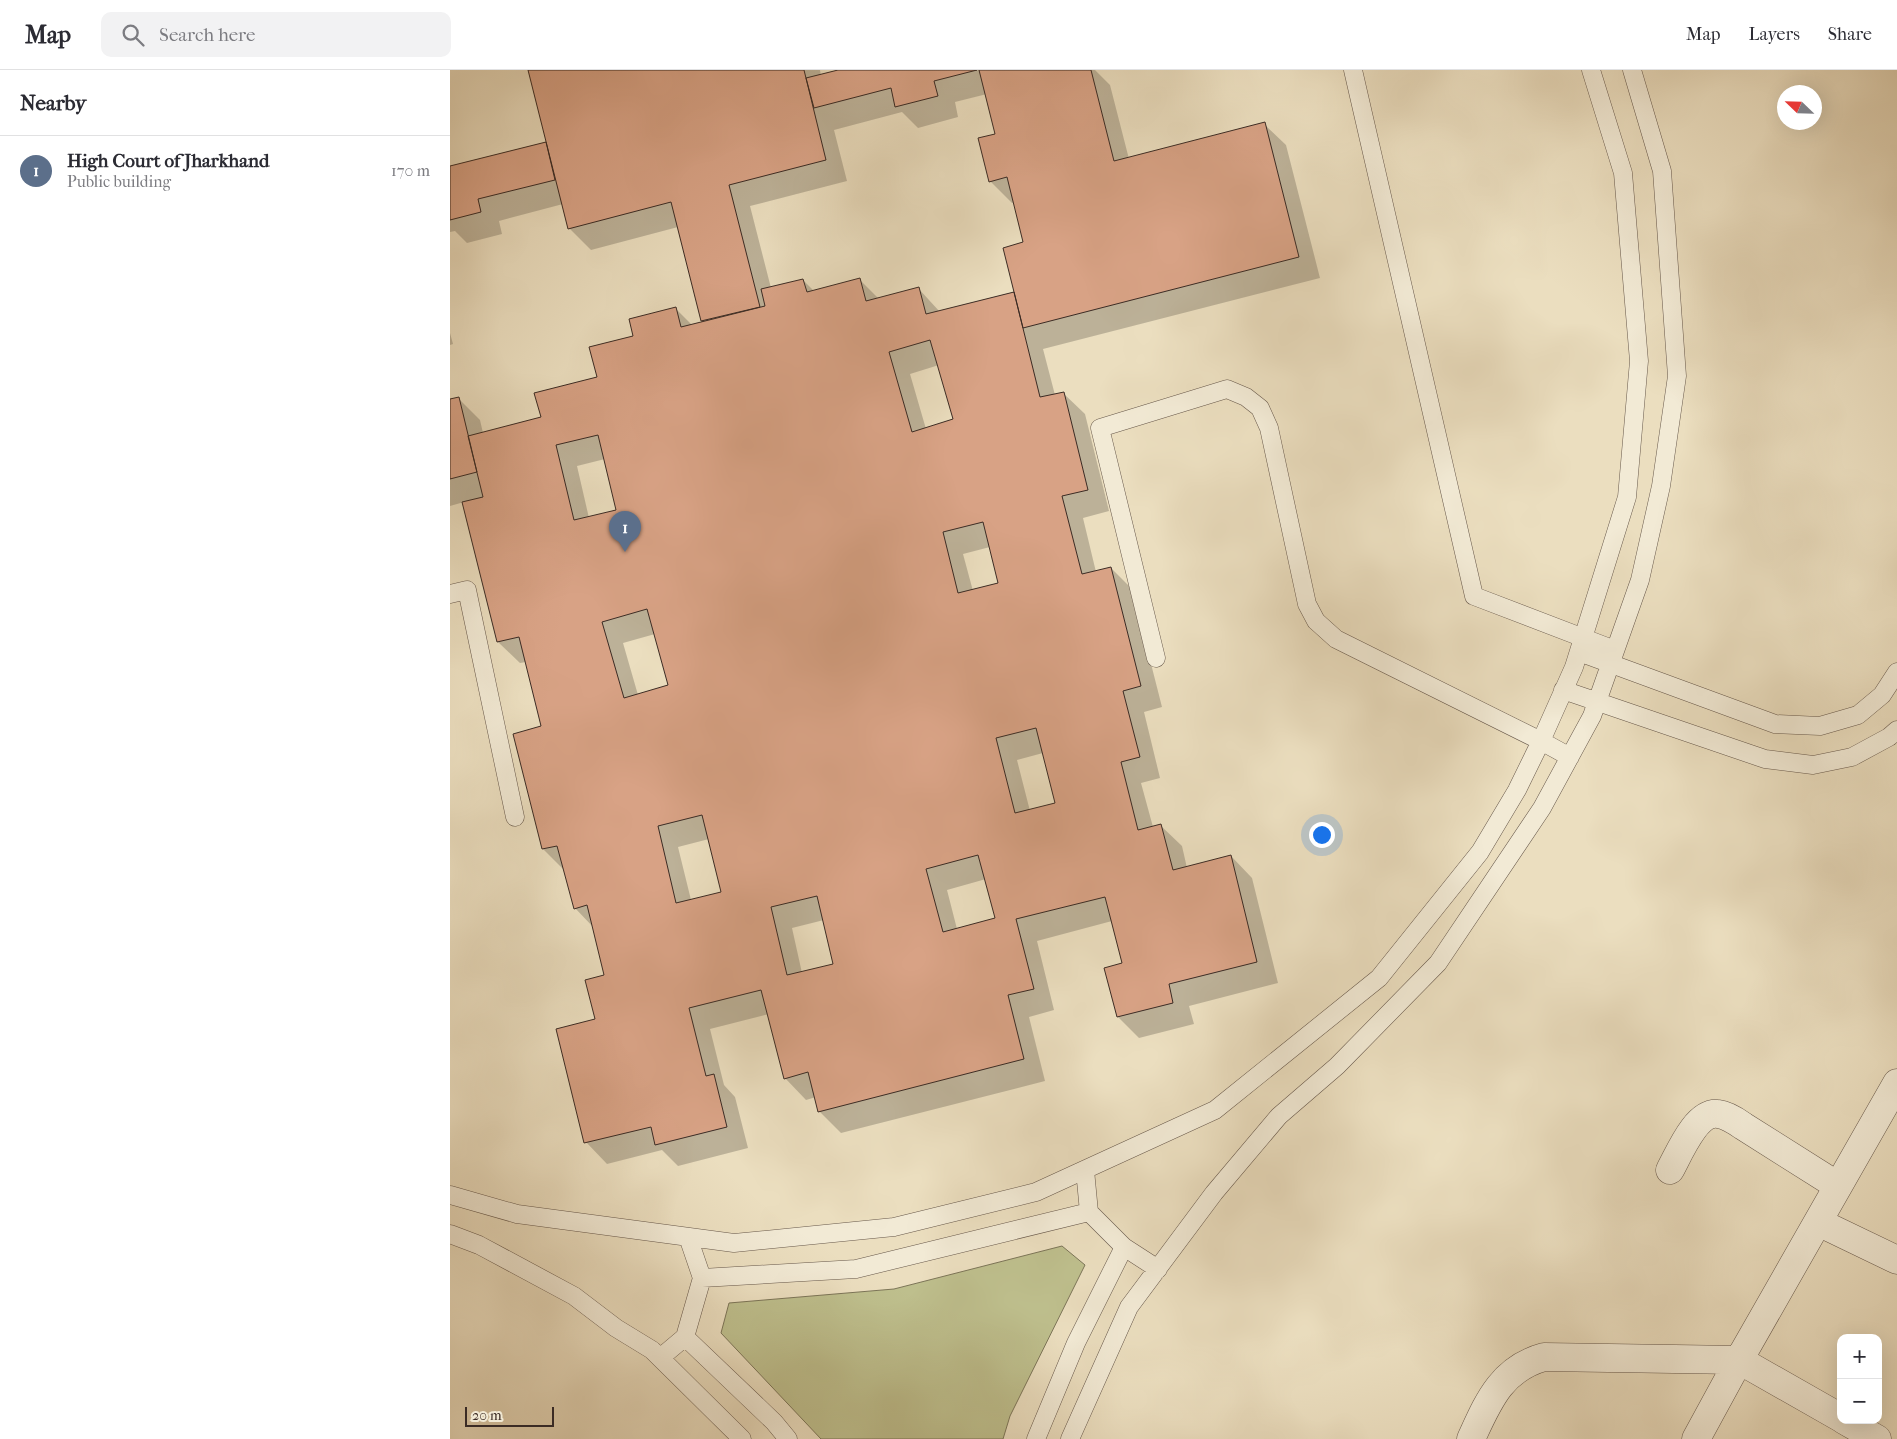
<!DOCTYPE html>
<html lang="en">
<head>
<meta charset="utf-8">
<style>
  :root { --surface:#fff; --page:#f2f2f3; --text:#2b2b33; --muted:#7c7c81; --line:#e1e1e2; --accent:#b45309 }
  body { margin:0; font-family:"IM FELL French Canon",serif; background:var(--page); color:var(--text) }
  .controls { position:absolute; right:15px; bottom:15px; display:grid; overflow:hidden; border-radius:10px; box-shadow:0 5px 20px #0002 }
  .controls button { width:45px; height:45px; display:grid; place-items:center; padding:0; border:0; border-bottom:1px solid var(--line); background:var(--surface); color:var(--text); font:25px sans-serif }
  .compass { position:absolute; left:1327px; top:15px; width:45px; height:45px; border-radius:50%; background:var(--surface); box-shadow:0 5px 20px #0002; rotate:293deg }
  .scale { position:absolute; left:15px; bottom:12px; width:89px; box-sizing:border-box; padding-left:5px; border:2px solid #3b2b24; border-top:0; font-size:14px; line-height:18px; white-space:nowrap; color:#3b2b24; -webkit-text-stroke:4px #f2ead5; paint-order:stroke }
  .you { position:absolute; left:871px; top:764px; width:18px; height:18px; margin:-12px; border:4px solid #fff; border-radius:50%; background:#1a73e8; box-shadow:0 0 0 8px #1a73e833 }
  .badge { display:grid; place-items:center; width:32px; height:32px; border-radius:50%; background:var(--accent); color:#fff; font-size:16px; font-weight:700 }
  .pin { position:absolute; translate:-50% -41px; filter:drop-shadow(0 1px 2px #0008) }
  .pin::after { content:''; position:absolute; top:26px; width:18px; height:15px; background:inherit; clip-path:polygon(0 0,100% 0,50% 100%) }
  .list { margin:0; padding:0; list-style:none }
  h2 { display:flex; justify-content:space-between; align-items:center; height:65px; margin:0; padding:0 20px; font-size:21px }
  h2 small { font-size:16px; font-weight:400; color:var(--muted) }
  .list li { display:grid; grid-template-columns:32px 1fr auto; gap:15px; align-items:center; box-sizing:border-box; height:70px; padding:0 20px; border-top:1px solid var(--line) }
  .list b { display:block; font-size:19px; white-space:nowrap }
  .list p { margin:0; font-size:16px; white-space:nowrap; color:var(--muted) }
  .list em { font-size:16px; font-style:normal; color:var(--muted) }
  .icon { flex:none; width:28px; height:28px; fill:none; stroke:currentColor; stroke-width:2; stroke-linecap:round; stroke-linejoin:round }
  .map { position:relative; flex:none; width:1447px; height:1369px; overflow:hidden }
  header { display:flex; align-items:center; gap:30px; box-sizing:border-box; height:70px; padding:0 25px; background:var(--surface); border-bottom:1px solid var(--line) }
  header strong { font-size:24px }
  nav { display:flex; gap:28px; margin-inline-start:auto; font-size:18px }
  .search { width:350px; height:45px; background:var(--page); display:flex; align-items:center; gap:12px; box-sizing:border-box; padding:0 18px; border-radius:10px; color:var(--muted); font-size:19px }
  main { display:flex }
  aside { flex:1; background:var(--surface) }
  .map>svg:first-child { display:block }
  .green { fill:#bebf8d; stroke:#7c7558 }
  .shadow { fill:#0003; fill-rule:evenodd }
  .building { fill:#d8a285; stroke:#3b2b24; fill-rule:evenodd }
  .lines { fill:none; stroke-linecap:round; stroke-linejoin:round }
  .service-casing { stroke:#67584b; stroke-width:19 }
  .minor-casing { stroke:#67584b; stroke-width:29 }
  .service { stroke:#f2ead5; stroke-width:18 }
  .minor { stroke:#f2ead5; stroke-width:28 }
</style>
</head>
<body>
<header>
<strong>Map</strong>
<div class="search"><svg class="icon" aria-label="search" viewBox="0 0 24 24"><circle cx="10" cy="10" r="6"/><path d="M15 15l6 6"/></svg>Search here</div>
<nav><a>Map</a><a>Layers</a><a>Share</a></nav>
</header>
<main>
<aside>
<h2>Nearby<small></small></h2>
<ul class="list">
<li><span class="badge" style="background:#5c6f8a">1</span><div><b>High Court of Jharkhand</b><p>Public building</p></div><em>170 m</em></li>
</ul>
</aside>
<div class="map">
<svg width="1447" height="1369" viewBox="0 0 1447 1369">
  <rect width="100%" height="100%" fill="#ebdebf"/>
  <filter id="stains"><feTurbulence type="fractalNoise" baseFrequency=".004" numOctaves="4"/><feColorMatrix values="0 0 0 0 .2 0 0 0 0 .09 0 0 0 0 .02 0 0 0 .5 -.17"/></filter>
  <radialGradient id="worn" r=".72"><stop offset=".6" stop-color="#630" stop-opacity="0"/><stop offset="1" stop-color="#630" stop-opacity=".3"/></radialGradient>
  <path class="green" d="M612,1176L635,1195L560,1346L553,1369H371L271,1263L279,1233L444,1219Z"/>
  <path class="shadow" d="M79,0H370L371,6L393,0H645L660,15L679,89L814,54L836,75L870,208L593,279L605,325L613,323L635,344L659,441L633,448L646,502L661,498L682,519L712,637L694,642L710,708L691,713L703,757L710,755L732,776L737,798L781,786L802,808L828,913L739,936L744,954L689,968L668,947L673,894L662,851L587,871L604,940L579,947L595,1011L391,1063L369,1041L366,1027L356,1030L335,1008L319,944L260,959L274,1015L285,1027L298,1078L228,1096L212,1080L157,1094L136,1072L146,950L156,906L144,858L125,838L115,801L93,779L65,665L93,657L76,592L70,593L48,572L14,432L0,436V330L8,328L30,350L33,363L92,348L148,308L185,267L226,239L242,255L252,252L228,157L141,180L119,158L113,134L49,151L52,164L17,173L5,161L0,162V98L97,73ZM537,24L547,64L540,111L562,133L565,132L575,173L566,223L490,242L468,218L429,229L410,210L364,221L353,210L321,218L300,136L397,111L384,60L452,42L468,58L508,47L505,32ZM489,295L505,350L476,359L460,304ZM155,389L168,441L139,448L127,396ZM540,477L550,514L523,521L513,484ZM205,564L220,615L188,625L173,573ZM593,683L606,734L580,741L567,690ZM259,769L272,823L241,830L228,777ZM536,809L546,849L507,859L497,820ZM374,850L384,895L352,903L342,858Z
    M0,263L3,274L0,275Z"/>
  <path class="building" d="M78,0H354L376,90L279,115L310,237L251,251L221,132L118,159Z
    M388,0H527L484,11L488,26L445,37L441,18L364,38L356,8Z
    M529,0H641L664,91L815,52L849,187L573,258L553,178L573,172L557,107L539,112L528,68L545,64Z
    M96,72L105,110L28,129L31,142L0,150V96Z
    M410,208L416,231L469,217L476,244L564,222L590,327L614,322L638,420L612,426L632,504L661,497L691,616L673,621L690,687L671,692L688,760L711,754L723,800L781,785L807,892L719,914L723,933L667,947L654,898L672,893L655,827L566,849L584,919L558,925L574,989L368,1042L358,1002L334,1009L311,920L239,938L256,1006L264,1004L277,1057L205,1075L201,1057L134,1073L106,959L145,949L135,910L154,905L137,835L124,839L107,776L92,779L63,664L91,656L69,567L47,572L12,432L33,427L18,366L91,347L84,323L147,307L139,277L183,266L179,249L226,237L231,257L315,236L311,219L353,209L357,222ZM480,270L503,349L462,362L439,282ZM148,365L166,440L124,450L106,375ZM533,452L548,513L508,523L493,462ZM197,539L218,615L174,628L152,552ZM586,658L605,733L565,743L546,668ZM252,745L271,822L226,833L208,756ZM528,785L545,848L493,862L476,799ZM367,826L383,894L337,905L321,837Z
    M9,327L27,402L0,409V329Z"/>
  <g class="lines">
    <g class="service-casing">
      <path id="service" d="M903,0L1024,526L1165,580
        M0,524L17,520L65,747
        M1129,582L1325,654L1370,656L1408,645L1432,625L1447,602
        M706,588L650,358L777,319L796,327L810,338L819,358L857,534L866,551L886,569L1091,671L1120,687
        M1113,620L1315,689L1363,695L1402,687L1439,667L1447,660
        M635,1100L639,1142L674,1177L708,1199
        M0,1125L67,1144L284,1173L444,1157L586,1122L765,1040L929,908L1030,782L1067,720L1091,671L1124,597L1177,427L1189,291L1173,103L1141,0
        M0,1164L29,1175L124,1226L166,1258L202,1280L292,1369
        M252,1208L406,1199L639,1142
        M235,1267L324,1352L338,1369
        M210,1288L235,1267L252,1208L238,1167
        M586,1369L626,1273L674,1177
        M620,1369L679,1237L764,1123L829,1046L887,996L988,893L1092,738L1142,646L1190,510L1211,416L1227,306L1212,101L1182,0"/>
    </g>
    <g class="minor-casing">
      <path id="minor" d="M1220,1100C1229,1084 1246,1041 1268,1044C1277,1045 1286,1051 1293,1056L1388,1116
        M1368,1152L1447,1190
        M1394,1350L1427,1369
        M1021,1369C1038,1332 1051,1299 1094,1287L1289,1290L1391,1348
        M1246,1369L1289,1290L1447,1013"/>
    </g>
    <use href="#service" class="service"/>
    <use href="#minor" class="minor"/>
  </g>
  <rect width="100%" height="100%" filter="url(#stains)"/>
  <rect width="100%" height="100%" fill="url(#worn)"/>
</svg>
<div class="controls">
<button>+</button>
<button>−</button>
</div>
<svg class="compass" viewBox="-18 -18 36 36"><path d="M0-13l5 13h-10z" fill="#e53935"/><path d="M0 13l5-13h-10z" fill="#7c7c81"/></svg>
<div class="scale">20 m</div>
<div class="you"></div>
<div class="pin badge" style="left:175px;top:482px;background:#5c6f8a">1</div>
</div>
</main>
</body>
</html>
